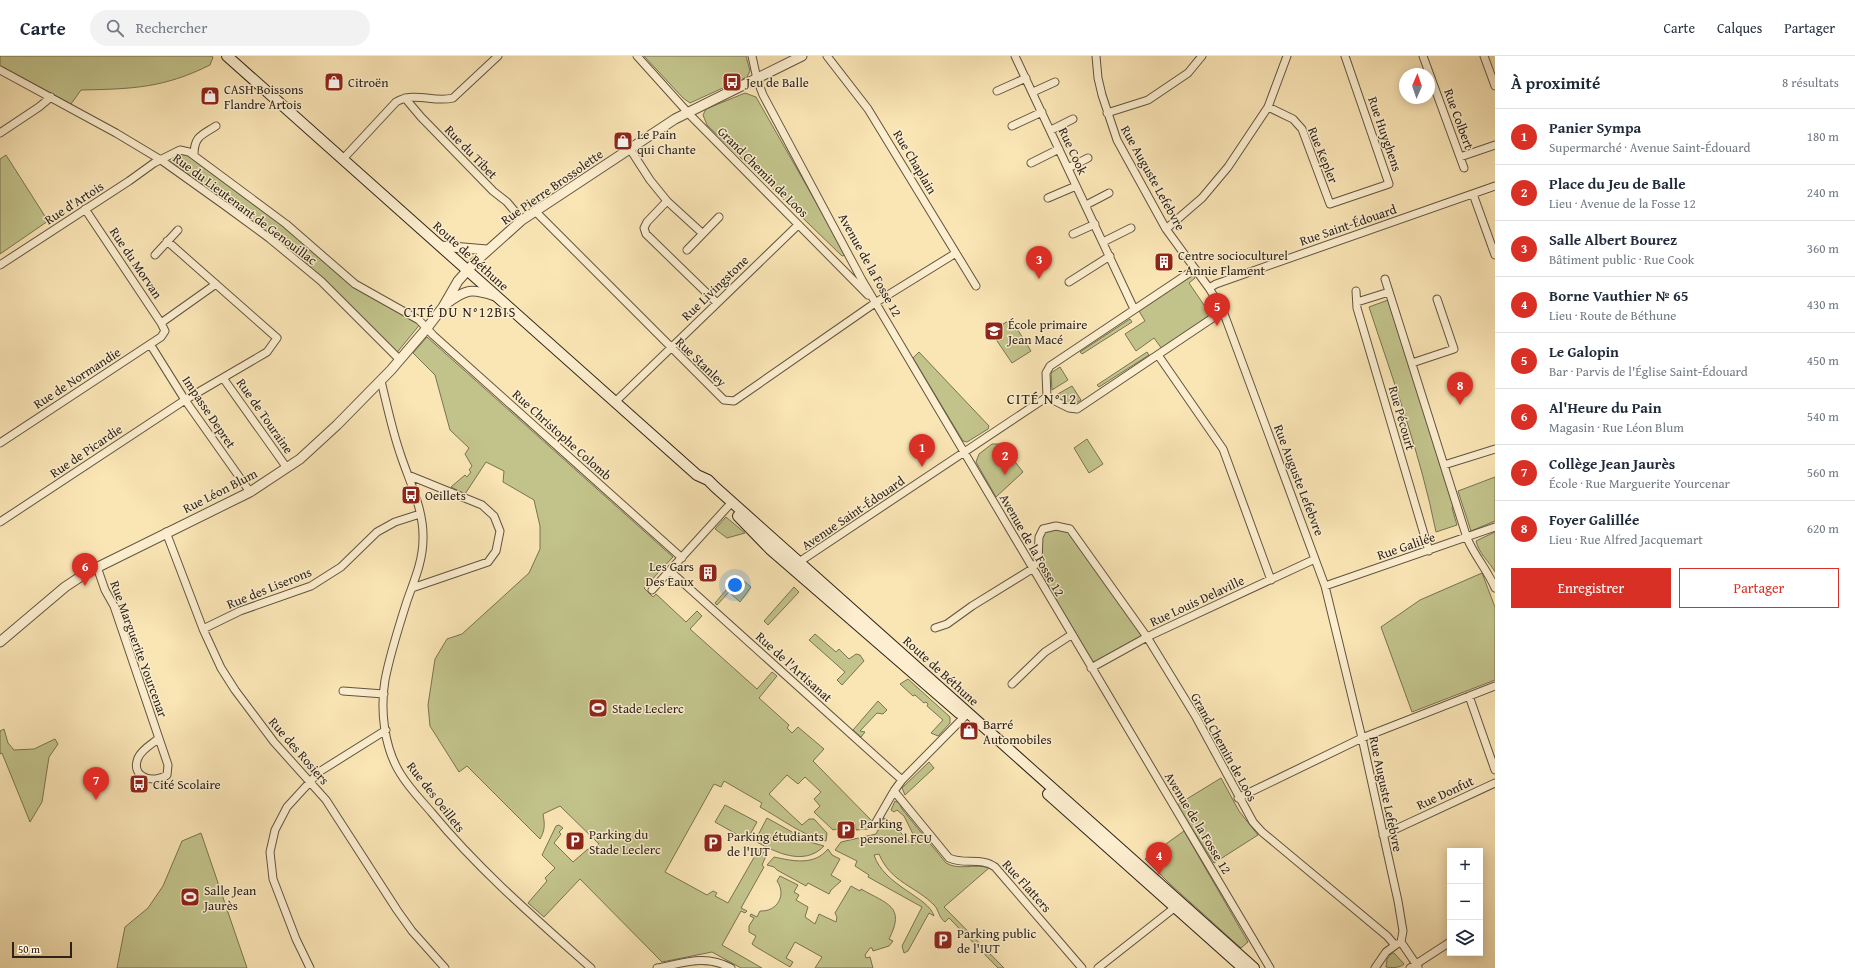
<!DOCTYPE html>
<html lang="fr">
<head>
<meta charset="utf-8">
<style>
  :root { --surface:#fff; --page:#f2f2f3; --text:#1f2937; --muted:#747a83; --line:#e0e1e3; --accent:#d93025 }
  body { margin:0; font-family:"Gentium Book Plus",serif; background:var(--page); color:var(--text) }
  .controls { position:absolute; right:12px; bottom:12px; display:grid; overflow:hidden; border-radius:0px; box-shadow:0 2px 10px #0003 }
  .controls button { width:36px; height:36px; display:grid; place-items:center; padding:0; border:0; border-bottom:1px solid var(--line); background:var(--surface); color:var(--text); font:20px sans-serif }
  .compass { position:absolute; left:1399px; top:12px; width:36px; height:36px; border-radius:50%; background:var(--surface); box-shadow:0 2px 10px #0003; rotate:2deg }
  .scale { position:absolute; left:12px; bottom:10px; width:60px; box-sizing:border-box; padding-left:4px; border:2px solid #2d2319; border-top:0; font-size:11px; line-height:14px; white-space:nowrap; color:#2d2319; -webkit-text-stroke:3px #fceecf; paint-order:stroke }
  .you { position:absolute; left:735px; top:529px; width:14px; height:14px; margin:-10px; border:3px solid #fff; border-radius:50%; background:#1a73e8; box-shadow:0 0 0 6px #1a73e833 }
  .badge { display:grid; place-items:center; width:26px; height:26px; border-radius:50%; background:var(--accent); color:#fff; font-size:13px; font-weight:700 }
  .pin { position:absolute; translate:-50% -33px; filter:drop-shadow(0 1px 2px #0008) }
  .pin::after { content:''; position:absolute; top:21px; width:14px; height:12px; background:inherit; clip-path:polygon(0 0,100% 0,50% 100%) }
  .list { margin:0; padding:0; list-style:none }
  h2 { display:flex; justify-content:space-between; align-items:center; height:52px; margin:0; padding:0 16px; font-size:17px }
  h2 small { font-size:13px; font-weight:400; color:var(--muted) }
  .list li { display:grid; grid-template-columns:26px 1fr auto; gap:12px; align-items:center; box-sizing:border-box; height:56px; padding:0 16px; border-top:1px solid var(--line) }
  .list b { display:block; font-size:15px; white-space:nowrap }
  .list p { margin:0; font-size:13px; white-space:nowrap; color:var(--muted) }
  .list em { font-size:13px; font-style:normal; color:var(--muted) }
  .actions { display:flex; gap:8px; padding:12px 16px }
  .actions a { flex:1; padding:9px 0; border:1px solid var(--accent); border-radius:0px; text-align:center; font-size:14px; color:var(--accent) }
  .actions .main { background:var(--accent); color:#fff }
  .icon { flex:none; width:22px; height:22px; fill:none; stroke:currentColor; stroke-width:2; stroke-linecap:round; stroke-linejoin:round }
  .map { position:relative; flex:none; width:1495px; height:912px; overflow:hidden }
  header { display:flex; align-items:center; gap:24px; box-sizing:border-box; height:56px; padding:0 20px; background:var(--surface); border-bottom:1px solid var(--line) }
  header strong { font-size:19px }
  nav { display:flex; gap:22px; margin-inline-start:auto; font-size:14px }
  .search { width:280px; height:36px; background:var(--page); display:flex; align-items:center; gap:10px; box-sizing:border-box; padding:0 14px; border-radius:22px; color:var(--muted); font-size:15px }
  main { display:flex }
  aside { flex:1; background:var(--surface) }
  .map>svg:first-child { display:block }
  .green { fill:#c2c38b; stroke:#787352 }
  .lines { fill:none; stroke-linecap:round; stroke-linejoin:round }
  .minor-casing { stroke:#605440; stroke-width:9 }
  .tertiary-casing { stroke:#605440; stroke-width:11 }
  .secondary-casing { stroke:#2d2319; stroke-width:12 }
  .minor { stroke:#fceecf; stroke-width:7 }
  .tertiary { stroke:#fceecf; stroke-width:9 }
  .secondary { stroke:#fceecf; stroke-width:10 }
  .labels { text-anchor:middle; dominant-baseline:central; stroke-width:3; stroke-linejoin:round; paint-order:stroke }
  .poi-label { font-size:13px; fill:#2d2319; stroke:#fceecf; text-anchor:start }
  .street-label { font-size:13px; fill:#2d2319; stroke:#fceecf }
  .neighbourhood-label { font-size:14px; letter-spacing:1px; fill:#2d2319; stroke:#fceecf }
  .quarter-label { font-size:15px; letter-spacing:1px; fill:#2d2319; stroke:#fceecf }
</style>
</head>
<body>
<header>
<strong>Carte</strong>
<div class="search"><svg class="icon" aria-label="search" viewBox="0 0 24 24"><circle cx="10" cy="10" r="6"/><path d="M15 15l6 6"/></svg>Rechercher</div>
<nav><a>Carte</a><a>Calques</a><a>Partager</a></nav>
</header>
<main>
<div class="map">
<svg width="1495" height="912" viewBox="0 0 1495 912">
  <rect width="100%" height="100%" fill="#fae5b5"/>
  <filter id="stains"><feTurbulence type="fractalNoise" baseFrequency=".005" numOctaves="4"/><feColorMatrix values="0 0 0 0 .2 0 0 0 0 .09 0 0 0 0 .02 0 0 0 .5 -.17"/></filter>
  <radialGradient id="worn" r=".72"><stop offset=".6" stop-color="#630" stop-opacity="0"/><stop offset="1" stop-color="#630" stop-opacity=".3"/></radialGradient>
  <path class="green" d="M0,0H211L213,1L210,9C164,32 132,33 81,34L71,48L0,10Z
    M644,0H746L750,15L747,21L690,47L683,42Z
    M745,37L756,41L846,199L842,200L707,69L703,59L706,53Z
    M187,95L237,129L355,228L421,267L395,299L321,225L165,109L168,101Z
    M6,99L48,165L0,198V103Z
    M1193,219L1195,222L1189,227L1204,249L1211,245L1217,257L1162,293L1154,282L1136,295L1125,278L1145,265L1139,255Z
    M1388,244L1453,448L1452,452L1457,469L1436,476C1421,400 1393,324 1369,251Z
    M1011,263L1031,295L1012,307L991,276Z
    M1130,263L1132,266L1082,298L1080,296Z
    M427,281L673,501L644,532L653,541L656,538L686,566L697,555L702,560L690,573L757,633L772,616L777,620L759,642L789,669L787,672L792,677L798,671L824,693L813,705L872,765L868,773L856,774L855,768L833,774L814,756L820,750L814,743L821,736L805,721L798,728L787,719L769,738L802,769L809,763H814L827,777L826,785C805,781 780,762 760,751L762,747L724,725L721,731L714,728L665,816L707,839L713,835L717,837L715,840L728,847L756,798L752,796L755,792L765,797L766,800L762,809L764,811L741,852L747,855L745,857L741,855L722,889L762,912H741L712,896L662,906L580,823L544,861L528,847L547,825L545,822L555,812L542,799L556,770L559,769L563,772L559,776L561,778L554,787L573,806L588,793L594,792L599,788L560,750L543,758C545,769 545,774 540,783L467,710L459,716L430,670L428,649L435,603L447,583L462,578L529,517L540,493V470L534,444L503,426L504,415L486,406L465,438L451,431L465,419L467,421L471,416L469,414L472,410L465,398L469,392L450,374L435,319L413,297Z
    M919,296L989,370L988,373L967,386L963,385L913,302Z
    M1147,296L1149,299L1099,331L1097,329Z
    M1060,311L1068,324L1052,334L1051,317Z
    M1072,330L1081,344C1073,350 1061,348 1056,339Z
    M1087,383L1103,408L1089,417L1074,392Z
    M992,388H1001L1023,416L996,441L976,406L979,398Z
    M1495,421V465L1471,475L1458,435Z
    M726,461L745,477L727,482L715,473Z
    M1054,473L1069,476L1147,581L1091,612L1035,510L1039,479Z
    M1495,476V516C1489,505 1479,498 1476,485Z
    M1482,517L1495,551V624L1412,656L1381,571L1420,544Z
    M738,520L751,531L740,546L729,536L717,549L715,547Z
    M794,531L799,536L768,569L764,565Z
    M815,578L836,596L839,593L849,603L856,598L860,599L864,605L842,629L837,624L845,616L809,584Z
    M908,623L950,661V667L938,680L931,677L943,664L927,650L928,648L926,646L924,647L915,639L913,640L900,628Z
    M878,645L887,654L883,658L877,657L860,675L865,676L861,681L853,674Z
    M4,673L8,687L14,694L34,693L55,683L58,688L49,701L42,746L30,766L2,697L0,698V675Z
    M929,706L934,712L905,739L902,732Z
    M1221,722L1239,755L1258,779L1214,807L1177,749Z
    M895,745L899,747L902,753L946,807C959,815 975,807 989,812L944,851L1004,912H998L949,862L945,866C939,862 939,855 935,850C916,830 891,827 879,798L874,799C884,830 929,841 934,860L929,857L908,895L904,897L902,890L922,851L868,821L869,819L855,810L857,805L835,794L841,786L876,778L884,762L891,766L912,789L917,786L904,760L897,754L894,756L891,754Z
    M725,749L757,766L747,784L715,766Z
    M767,762L810,786L824,790C804,811 775,796 755,785Z
    M1184,775L1248,886L1241,892L1170,828L1145,803Z
    M201,777L247,912H117L125,871L148,852L163,830L182,785Z
    M828,793L832,799L840,803L831,819L841,825L831,834L829,838L808,827L806,830L777,814L774,811L767,809L774,801C793,805 814,810 828,793Z
    M780,820L798,829L794,836L799,839L796,844L808,851L805,861L815,868L819,858L836,866L837,861L835,857L851,830L860,835L861,833C887,848 906,850 889,883L893,885L889,890L873,895L872,892H870L865,899L866,902L870,901L873,912H815L822,901L795,886L786,902L793,906L790,911L756,891L752,888L756,880L749,876V870L754,862L750,860L751,858L757,861L760,855C777,856 787,839 777,825Z
    M1392,897H1394L1404,908C1400,912 1392,912 1386,911L1387,903Z"/>
  <g class="lines">
    <g class="minor-casing">
      <path id="minor" d="M637,0L691,60L868,239
        M752,0L757,23L763,39L862,224L1270,912
        M827,0L868,53L976,230
        M1015,0L1134,253
        M1096,0L1098,22L1102,39L1117,84L1166,173L1209,232L1223,255L1325,530L1362,682L1398,845L1403,875L1401,886
        M1423,0L1464,112
        M1484,0L1495,30
        M0,14L116,77L161,104L224,149L269,182L321,225L400,304
        M997,35L1026,22
        M1033,36L1055,26
        M405,42L421,61L493,135L507,146L522,164
        M1268,51L1293,63L1302,73L1330,148L1389,128L1345,0
        M1107,57L1148,44L1188,17L1202,0
        M1012,70L1042,56
        M1051,74L1073,63
        M0,77L39,51L51,41
        M630,93L650,124L667,145L702,177
        M194,99C194,80 202,79 216,70
        M1460,101L1495,89
        M342,104L396,46C414,35 434,47 453,42L498,0
        M1031,107L1059,93
        M1068,112L1088,102
        M1473,138L1495,199
        M1048,142L1076,130
        M667,145L647,166L644,172L646,178L717,247
        M1086,149L1109,137
        M535,155L724,344L734,345L875,247L956,197
        M1166,173L1202,142L1228,111L1268,51L1287,0
        M1073,178L1095,168
        M1103,186L1131,172
        M687,194L719,161
        M155,199L178,174
        M0,209L129,125L154,107L180,94L189,96L286,168L355,228L419,264L433,279L682,502
        M1385,223L1467,482C1475,501 1487,513 1495,532
        M1069,226L1110,200
        M1209,232L1216,228L1495,130
        M1356,235L1357,252L1429,495
        M1357,246L1389,236
        M161,267L216,228
        M150,288L185,344L250,436
        M1158,299L1223,393L1271,524
        M1412,307L1454,293L1437,243
        M223,322L287,412
        M381,325C387,349 392,374 400,397C409,425 424,453 423,483C423,505 414,525 407,545C399,570 390,598 385,624C380,654 384,691 400,717C409,732 421,744 432,757C479,814 536,863 591,912
        M1047,341L1069,352L1077,353L1223,255
        M1047,341L1046,317L1050,310L1195,213
        M615,346L798,169
        M0,387L161,281L165,275L161,267L85,153
        M1444,409L1495,393
        M408,419L482,449L494,460L500,475L496,495L488,506L412,532
        M0,466L185,344L267,296L277,282L167,185
        M166,476L203,573L221,612L235,634L274,686L326,744L397,854L412,875L445,912
        M796,508L1047,341
        M97,511L105,534L114,550L168,709L167,719C154,728 130,722 138,702C141,694 152,688 158,683
        M670,515L902,724
        M1325,530L1495,471
        M652,534L732,446
        M935,572L947,568L972,550L1032,513L1038,505L1039,481L1043,473L1056,470L1070,473L1147,581L1196,661L1253,766L1262,776L1387,880L1394,888
        M203,573L240,555L311,530L341,511L377,476L395,466L420,458
        M1091,612L1147,581L1315,503
        M1012,628L1045,596L1071,579
        M343,635L384,638
        M1469,640L1495,714
        M894,735L949,802C964,809 981,801 995,811L1082,912
        M1238,742L1362,682L1495,630
        M875,768L894,735L902,724L968,657
        M1383,779L1495,727
        M1401,886L1418,911
        M310,912L296,883L273,823L270,796L275,774L287,751L319,716L386,674
        M657,912C684,907 705,898 731,912
        M1098,912L1178,849
        M1375,912L1386,896L1397,888
        M1410,912L1450,886"/>
    </g>
    <g class="tertiary-casing">
      <path id="tertiary" d="M440,190L487,194
        M446,248C466,233 471,232 495,240
        M0,586L65,531L86,517L250,436L300,403L337,369L391,314L427,272L443,251L458,225L475,206L522,164L675,63L802,0"/>
    </g>
    <g class="secondary-casing">
      <path id="secondary" d="M227,0L697,419L708,424L715,431L1254,912
        M738,460L771,494L959,657
        M1048,738L1243,912"/>
    </g>
    <use href="#minor" class="minor"/>
    <use href="#tertiary" class="tertiary"/>
    <use href="#secondary" class="secondary"/>
  </g>
  <defs>
    <g id="shop-square" transform="scale(1)"><rect x="-9" y="-9" width="18" height="18" rx="4" fill="#8f2418" stroke="#fceecf"/><path d="M-5-2.5h2.3a2.7 3.5 0 0 1 5.4 0H5L5.5 6h-11ZM-1.5-2.5h3a1.5 2.3 0 0 0-3 0Z" fill="#fff"/></g>
    <g id="bus-square" transform="scale(1)"><rect x="-9" y="-9" width="18" height="18" rx="4" fill="#8f2418" stroke="#fceecf"/><path d="M-5-6H5V4H4V6H2V4H-2V6H-4V4H-5ZM-3.5-4V0h7V-4ZM-3.5 1.2v1.5H-2V1.2ZM2 1.2v1.5H3.5V1.2Z" fill="#fff"/></g>
    <g id="building-square" transform="scale(1)"><rect x="-9" y="-9" width="18" height="18" rx="4" fill="#8f2418" stroke="#fceecf"/><path d="M-4-6H4V6H1V3H-1V6H-4ZM-2.5-4.3h1.7v1.8h-1.7ZM.8-4.3h1.7v1.8H.8ZM-2.5-1h1.7V.8h-1.7ZM.8-1h1.7V.8H.8Z" fill="#fff"/></g>
    <g id="school-square" transform="scale(1)"><rect x="-9" y="-9" width="18" height="18" rx="4" fill="#8f2418" stroke="#fceecf"/><path d="M0-5L7-2L0 1L-7-2ZM-4 1L0 2.5L4 1V4Q0 6-4 4Z" fill="#fff"/></g>
    <g id="stadium-square" transform="scale(1)"><rect x="-9" y="-9" width="18" height="18" rx="4" fill="#8f2418" stroke="#fceecf"/><path d="M0-5a6.5 5 0 1 0 0 10a6.5 5 0 1 0 0-10ZM-3.5-1.8h7v3.6h-7Z" fill="#fff"/></g>
    <g id="parking-square" transform="scale(1)"><rect x="-9" y="-9" width="18" height="18" rx="4" fill="#8f2418" stroke="#fceecf"/><path d="M-3.5-5.5H1a3.5 3.5 0 0 1 0 7H-1V5.5H-3.5ZM-1-3.4V-.6H.8a1.4 1.4 0 0 0 0-2.8Z" fill="#fff"/></g>
  </defs>
  <g fill-rule="evenodd">
    <use href="#shop-square" x="334" y="26"/>
    <use href="#bus-square" x="732" y="26"/>
    <use href="#shop-square" x="210" y="40"/>
    <use href="#shop-square" x="623" y="85"/>
    <use href="#building-square" x="1164" y="206"/>
    <use href="#school-square" x="994" y="275"/>
    <use href="#bus-square" x="411" y="439"/>
    <use href="#building-square" x="708" y="517"/>
    <use href="#stadium-square" x="598" y="652"/>
    <use href="#shop-square" x="969" y="675"/>
    <use href="#bus-square" x="139" y="728"/>
    <use href="#parking-square" x="846" y="774"/>
    <use href="#parking-square" x="575" y="785"/>
    <use href="#parking-square" x="713" y="787"/>
    <use href="#stadium-square" x="190" y="841"/>
    <use href="#parking-square" x="943" y="884"/>
  </g>
  <g class="labels">
    <g class="poi-label">
      <text x="348" y="26">Citroën</text>
      <text x="746" y="26">Jeu de Balle</text>
      <text x="224" y="33">CASH Boissons<tspan x="224" dy="15">Flandre Artois</tspan></text>
      <text x="637" y="78">Le Pain<tspan x="637" dy="15">qui Chante</tspan></text>
      <text x="1178" y="199">Centre socioculturel<tspan x="1178" dy="15">- Annie Flament</tspan></text>
      <text x="1008" y="268">École primaire<tspan x="1008" dy="15">Jean Macé</tspan></text>
      <text x="425" y="439">Oeillets</text>
      <text x="694" y="510" text-anchor="end">Les Gars<tspan x="694" dy="15">Des Eaux</tspan></text>
      <text x="612" y="652">Stade Leclerc</text>
      <text x="983" y="668">Barré<tspan x="983" dy="15">Automobiles</tspan></text>
      <text x="153" y="728">Cité Scolaire</text>
      <text x="860" y="767">Parking<tspan x="860" dy="15">personel FCU</tspan></text>
      <text x="589" y="778">Parking du<tspan x="589" dy="15">Stade Leclerc</tspan></text>
      <text x="727" y="780">Parking étudiants<tspan x="727" dy="15">de l'IUT</tspan></text>
      <text x="204" y="834">Salle Jean<tspan x="204" dy="15">Jaurès</tspan></text>
      <text x="957" y="877">Parking public<tspan x="957" dy="15">de l'IUT</tspan></text>
    </g>
    <g class="street-label">
      <text transform="translate(1459 63) rotate(70)">Rue Colbert</text>
      <text transform="translate(1385 78) rotate(71)">Rue Huyghens</text>
      <text transform="translate(1073 95) rotate(65)">Rue Cook</text>
      <text transform="translate(471 96) rotate(46)">Rue du Tibet</text>
      <text transform="translate(1323 99) rotate(68)">Rue Kepler</text>
      <text transform="translate(915 106) rotate(59)">Rue Chaplain</text>
      <text transform="translate(763 116) rotate(45)">Grand Chemin de Loos</text>
      <text transform="translate(1153 122) rotate(61)">Rue Auguste Lefebvre</text>
      <text transform="translate(552 131) rotate(-35)">Rue Pierre Brossolette</text>
      <text transform="translate(74 147) rotate(-33)">Rue d'Artois</text>
      <text transform="translate(245 153) rotate(37)">Rue du Lieutenant de Genouillac</text>
      <text transform="translate(1348 169) rotate(-19)">Rue Saint-Édouard</text>
      <text transform="translate(471 200) rotate(42)">Route de Béthune</text>
      <text transform="translate(136 207) rotate(56)">Rue du Morvan</text>
      <text transform="translate(870 209) rotate(61)">Avenue de la Fosse 12</text>
      <text transform="translate(715 232) rotate(-44)">Rue Livingstone</text>
      <text transform="translate(701 306) rotate(44)">Rue Stanley</text>
      <text transform="translate(77 322) rotate(-33)">Rue de Normandie</text>
      <text transform="translate(209 356) rotate(56)">Impasse Depret</text>
      <text transform="translate(265 360) rotate(55)">Rue de Touraine</text>
      <text transform="translate(1402 362) rotate(74)">Rue Pécourt</text>
      <text transform="translate(562 379) rotate(42)">Rue Christophe Colomb</text>
      <text transform="translate(86 395) rotate(-34)">Rue de Picardie</text>
      <text transform="translate(1299 424) rotate(69)">Rue Auguste Lefebvre</text>
      <text transform="translate(220 435) rotate(-27)">Rue Léon Blum</text>
      <text transform="translate(853 457) rotate(-34)">Avenue Saint-Édouard</text>
      <text transform="translate(1032 489) rotate(60)">Avenue de la Fosse 12</text>
      <text transform="translate(1406 490) rotate(-19)">Rue Galilée</text>
      <text transform="translate(269 532) rotate(-22)">Rue des Liserons</text>
      <text transform="translate(1197 545) rotate(-25)">Rue Louis Delaville</text>
      <text transform="translate(139 593) rotate(70)">Rue Marguerite Yourcenar</text>
      <text transform="translate(794 611) rotate(42)">Rue de l'Artisanat</text>
      <text transform="translate(941 615) rotate(42)">Route de Béthune</text>
      <text transform="translate(1224 691) rotate(61)">Grand Chemin de Loos</text>
      <text transform="translate(299 695) rotate(49)">Rue des Rosiers</text>
      <text transform="translate(1445 737) rotate(-25)">Rue Donfut</text>
      <text transform="translate(1386 738) rotate(78)">Rue Auguste Lefebvre</text>
      <text transform="translate(436 741) rotate(52)">Rue des Oeillets</text>
      <text transform="translate(1198 767) rotate(59)">Avenue de la Fosse 12</text>
      <text transform="translate(1027 830) rotate(48)">Rue Flatters</text>
    </g>
    <g class="neighbourhood-label">
      <text x="460" y="256">CITÉ DU N°12BIS</text>
    </g>
    <g class="quarter-label">
      <text x="1042" y="342">CITÉ N°12</text>
    </g>
  </g>
  <rect width="100%" height="100%" filter="url(#stains)"/>
  <rect width="100%" height="100%" fill="url(#worn)"/>
</svg>
<div class="controls">
<button>+</button>
<button>−</button>
<button><svg class="icon" aria-label="layers" viewBox="0 0 24 24"><path d="M12 4l9 5-9 5-9-5zM3 14l9 5 9-5"/></svg></button>
</div>
<svg class="compass" viewBox="-18 -18 36 36"><path d="M0-13l5 13h-10z" fill="#e53935"/><path d="M0 13l5-13h-10z" fill="#747a83"/></svg>
<div class="scale">50 m</div>
<div class="you"></div>
<div class="pin badge" style="left:922px;top:411px">1</div>
<div class="pin badge" style="left:1005px;top:419px">2</div>
<div class="pin badge" style="left:1039px;top:223px">3</div>
<div class="pin badge" style="left:1159px;top:819px">4</div>
<div class="pin badge" style="left:1217px;top:270px">5</div>
<div class="pin badge" style="left:85px;top:530px">6</div>
<div class="pin badge" style="left:96px;top:744px">7</div>
<div class="pin badge" style="left:1460px;top:349px">8</div>
</div>
<aside>
<h2>À proximité<small>8 résultats</small></h2>
<ul class="list">
<li><span class="badge">1</span><div><b>Panier Sympa</b><p>Supermarché · Avenue Saint-Édouard</p></div><em>180 m</em></li>
<li><span class="badge">2</span><div><b>Place du Jeu de Balle</b><p>Lieu · Avenue de la Fosse 12</p></div><em>240 m</em></li>
<li><span class="badge">3</span><div><b>Salle Albert Bourez</b><p>Bâtiment public · Rue Cook</p></div><em>360 m</em></li>
<li><span class="badge">4</span><div><b>Borne Vauthier № 65</b><p>Lieu · Route de Béthune</p></div><em>430 m</em></li>
<li><span class="badge">5</span><div><b>Le Galopin</b><p>Bar · Parvis de l'Église Saint-Édouard</p></div><em>450 m</em></li>
<li><span class="badge">6</span><div><b>Al'Heure du Pain</b><p>Magasin · Rue Léon Blum</p></div><em>540 m</em></li>
<li><span class="badge">7</span><div><b>Collège Jean Jaurès</b><p>École · Rue Marguerite Yourcenar</p></div><em>560 m</em></li>
<li><span class="badge">8</span><div><b>Foyer Galillée</b><p>Lieu · Rue Alfred Jacquemart</p></div><em>620 m</em></li>
</ul>
<div class="actions"><a class="main">Enregistrer</a><a>Partager</a></div>
</aside>
</main>
</body>
</html>
